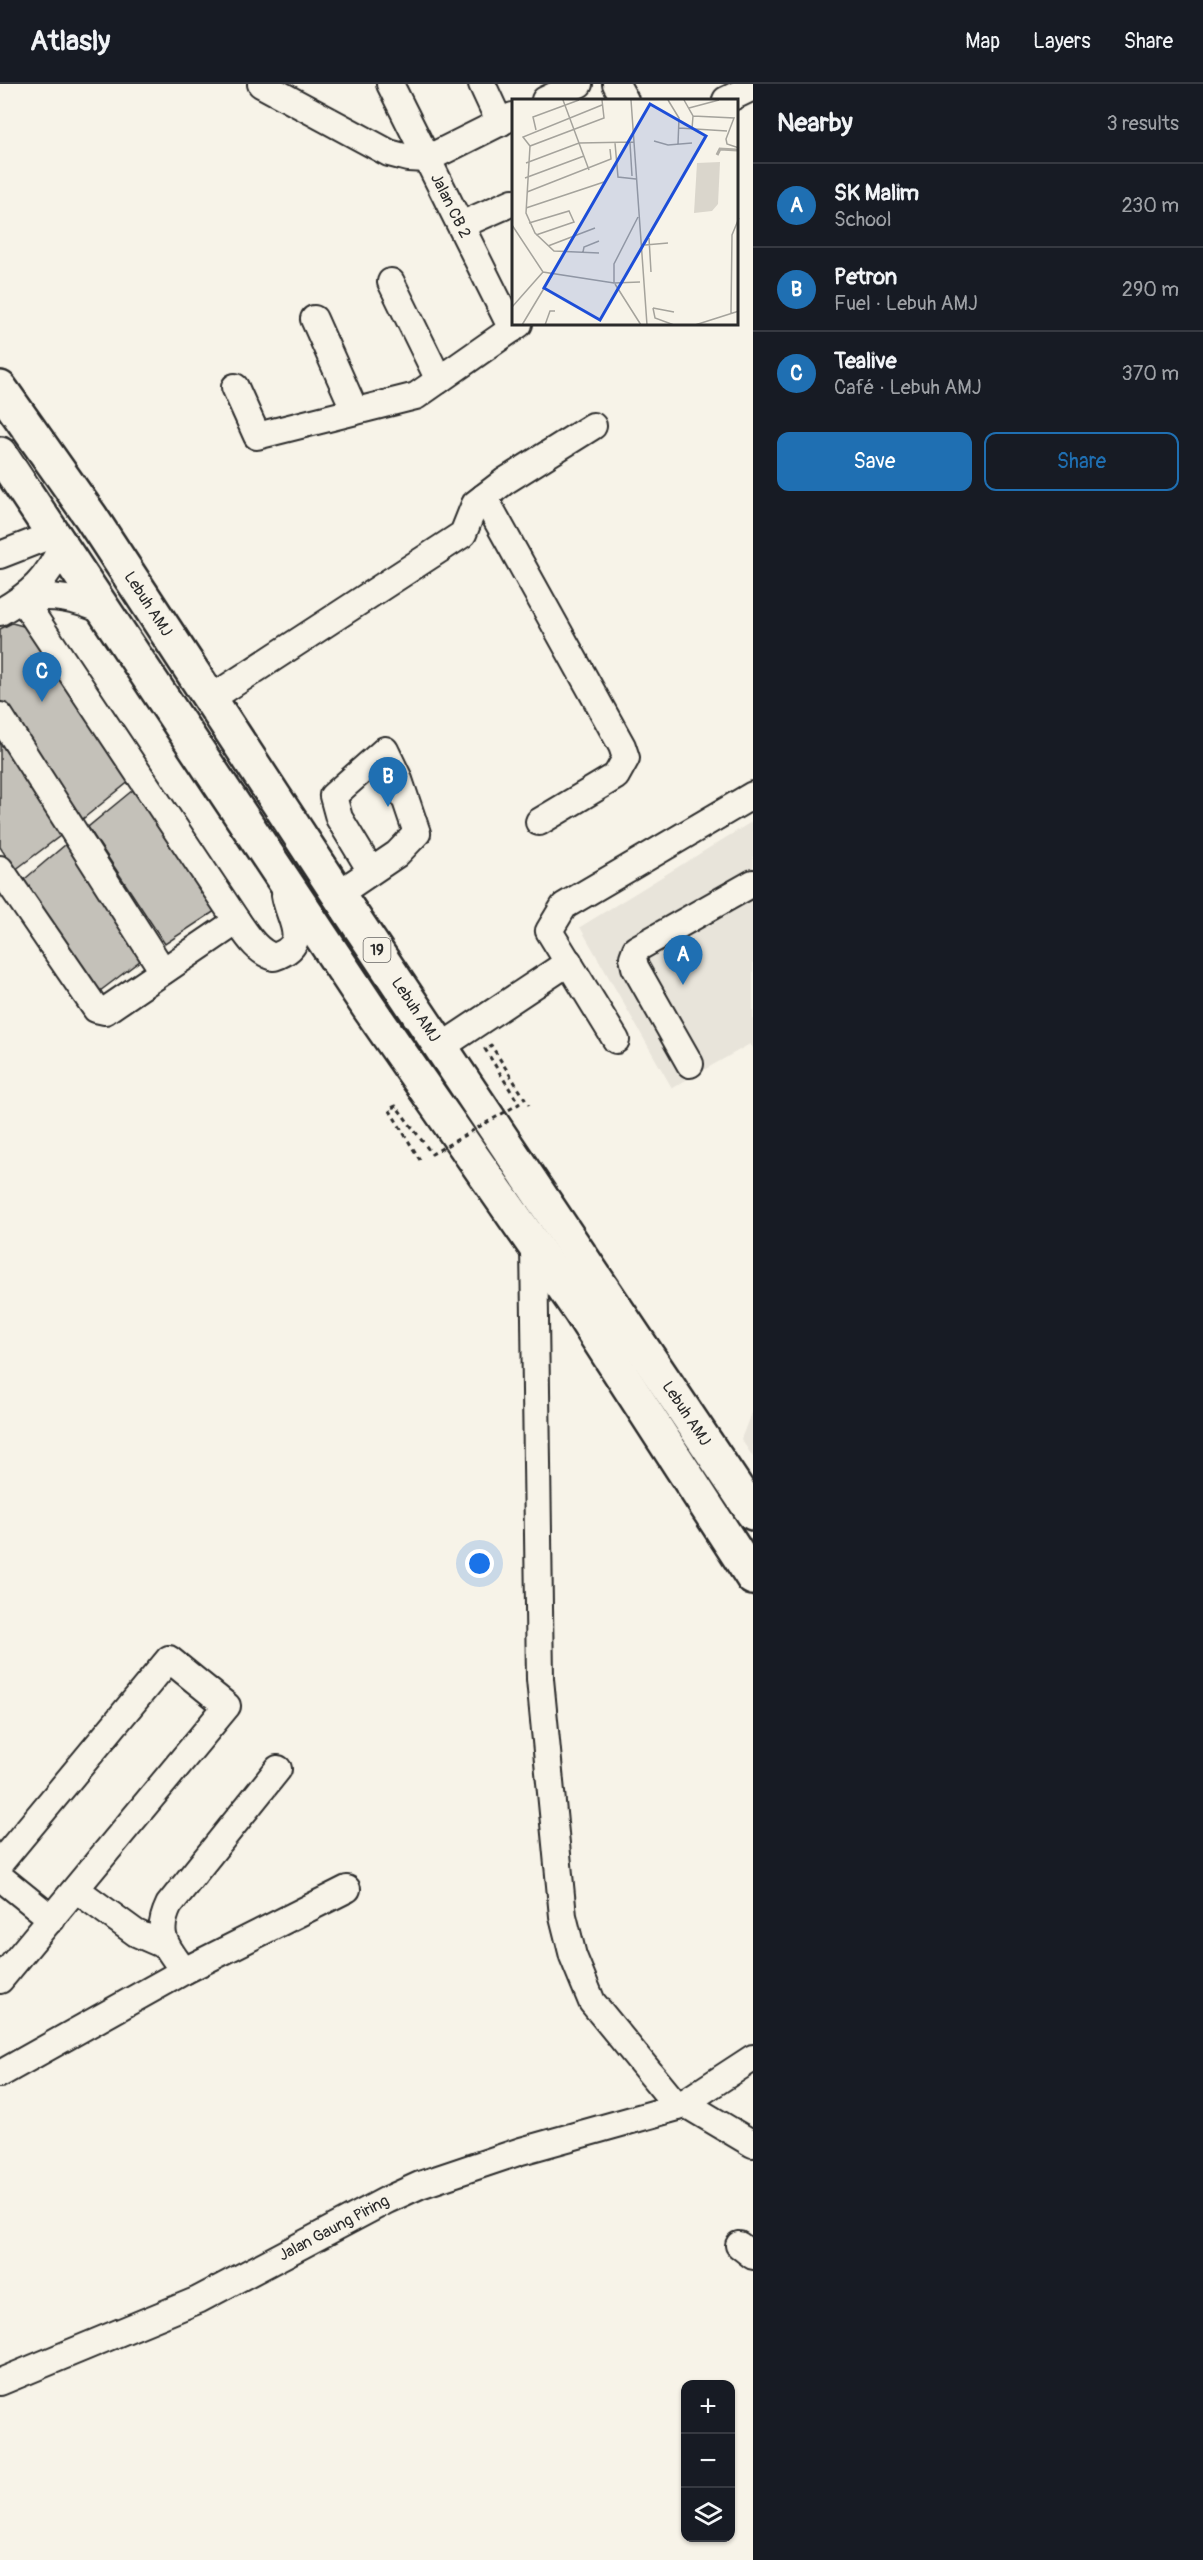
<!DOCTYPE html>
<html lang="en">
<head>
<meta charset="utf-8">
<style>
  :root { --surface:#171b24; --page:#242831; --text:#f1f3f6; --muted:#9ea1a6; --line:#363941; --accent:#1f6fb2 }
  body { margin:0; font-family:Pangolin,sans-serif; background:var(--page); color:var(--text) }
  .controls { position:absolute; right:18px; bottom:18px; display:grid; overflow:hidden; border-radius:12px; box-shadow:0 2px 4px #0004 }
  .controls button { width:54px; height:54px; display:grid; place-items:center; padding:0; border:0; border-bottom:2px solid var(--line); background:var(--surface); color:var(--text); font:30px sans-serif }
  .you { position:absolute; left:480px; top:1480px; width:21px; height:21px; margin:-15px; border:4px solid #fff; border-radius:50%; background:#1a73e8; box-shadow:0 0 0 9px #1a73e833 }
  .badge { display:grid; place-items:center; width:39px; height:39px; border-radius:50%; background:var(--accent); color:#fff; font-size:20px; font-weight:700 }
  .pin { position:absolute; translate:-50% -50px; filter:drop-shadow(0 2px 3px #0008) }
  .pin::after { content:''; position:absolute; top:32px; width:21px; height:18px; background:inherit; clip-path:polygon(0 0,100% 0,50% 100%) }
  .list { margin:0; padding:0; list-style:none }
  h2 { display:flex; justify-content:space-between; align-items:center; height:78px; margin:0; padding:0 24px; font-size:26px }
  h2 small { font-size:20px; font-weight:400; color:var(--muted) }
  .list li { display:grid; grid-template-columns:39px 1fr auto; gap:18px; align-items:center; box-sizing:border-box; height:84px; padding:0 24px; border-top:2px solid var(--line) }
  .list b { display:block; font-size:22px; white-space:nowrap }
  .list p { margin:0; font-size:20px; white-space:nowrap; color:var(--muted) }
  .list em { font-size:20px; font-style:normal; color:var(--muted) }
  .actions { display:flex; gap:12px; padding:18px 24px }
  .actions a { flex:1; padding:14px 0; border:2px solid var(--accent); border-radius:12px; text-align:center; font-size:21px; color:var(--accent) }
  .actions .main { background:var(--accent); color:#fff }
  .icon { flex:none; width:33px; height:33px; fill:none; stroke:currentColor; stroke-width:2; stroke-linecap:round; stroke-linejoin:round }
  .map { position:relative; flex:none; width:753px; height:2476px; overflow:hidden }
  header { display:flex; align-items:center; gap:36px; box-sizing:border-box; height:84px; padding:0 30px; background:var(--surface); border-bottom:2px solid var(--line) }
  header strong { font-size:28px }
  nav { display:flex; gap:33px; margin-inline-start:auto; font-size:21px }
  main { display:flex }
  aside { flex:1; background:var(--surface) }
  .map>svg:first-child { display:block }
  .built { fill:#e8e4da }
  .building { fill:#c4c1b9; stroke:#2b2b2b; stroke-width:1.5 }
  .lines { fill:none; stroke-linecap:round; stroke-linejoin:round }
  .minor-casing { stroke:#2b2b2b; stroke-width:30 }
  .highway-casing { stroke:#2b2b2b; stroke-width:38 }
  .minor { stroke:#f7f3e8; stroke-width:26 }
  .highway { stroke:#f7f3e8; stroke-width:33 }
  .path-bridge { stroke:#2b2b2b; stroke-width:3; stroke-dasharray:4.5 4.5; stroke-linecap:butt }
  .labels { text-anchor:middle; dominant-baseline:central; stroke-width:4.5; stroke-linejoin:round; paint-order:stroke }
  .shield { fill:#f7f3e8; stroke:#686764; stroke-width:1.5 }
  .shield-label { font-size:15px; font-weight:bold; fill:#2b2b2b }
  .street-label { font-size:16px; fill:#2b2b2b; stroke:#f7f3e8 }
  .inset-river { fill:none; stroke:#afaca4; stroke-width:3 }
  .inset-road { fill:none; stroke:#a5a39c; stroke-width:1.5 }
  .view { fill:#1d4ed8; fill-opacity:0.15; stroke:#1d4ed8; stroke-width:3 }
  .inset-edge { fill:none; stroke:#2b2b2b; stroke-width:3 }
</style>
</head>
<body>
<header>
<strong>Atlasly</strong>
<nav><a>Map</a><a>Layers</a><a>Share</a></nav>
</header>
<main>
<div class="map">
<svg width="753" height="2476" viewBox="0 0 753 2476">
  <rect width="100%" height="100%" fill="#f7f3e8"/>
  <filter id="ink" filterUnits="userSpaceOnUse"><feTurbulence type="fractalNoise" baseFrequency=".0167" numOctaves="2"/><feDisplacementMap in="SourceGraphic" scale="12" xChannelSelector="R" yChannelSelector="G"/><feConvolveMatrix kernelMatrix="1 2 1 2 8 2 1 2 1" color-interpolation-filters="sRGB"/></filter>
  <g filter="url(#ink)">
    <path class="built" d="M753,737V964L750,960L672,1004L580,843Z
      M753,1324V1373L741,1355Z"/>
    <path class="building" d="M12,539L34,545L131,696L79,738L0,617V545Z
      M0,640L68,746L15,786L0,763Z
      M139,701L221,823L165,860L88,743Z
      M71,756L145,873L100,907L20,799Z"/>
    <g class="lines">
      <g class="minor-casing">
        <g id="minor">
          <path d="M261,0L389,69L408,74L427,75L513,32"/>
          <path id="s1" d="M390,0L512,245"/>
          <path d="M482,0L500,39"/>
          <path d="M616,0L625,16"/>
          <path d="M545,16L579,0"/>
          <path d="M726,16L753,3"/>
          <path d="M461,141L513,118"/>
          <path d="M391,198L439,296"/>
          <path d="M314,235L355,327"/>
          <path d="M235,303L257,352L416,312L519,240"/>
          <path d="M484,413L622,662L626,674L616,692L539,738"/>
          <path d="M0,471L54,450"/>
          <path d="M22,515L237,837C247,851 257,868 274,873C312,860 289,837 285,811"/>
          <path d="M22,515C53,510 78,515 106,528"/>
          <path d="M0,528C31,510 47,496 62,462"/>
          <path d="M210,615L463,450L475,420L505,397L593,342"/>
          <path d="M0,632L163,887"/>
          <path d="M0,785L96,925L105,927L237,837"/>
          <path d="M338,810L369,789L368,782L339,734L333,712L385,666L398,693L417,749L397,770L369,789"/>
          <path d="M616,956L549,847L564,822L753,711"/>
          <path d="M441,963L569,878"/>
          <path d="M690,980L635,883L633,873L636,865L753,799"/>
          <path d="M534,1162L540,1595L563,1832L573,1872L592,1918L678,2023"/>
          <path d="M0,1779L169,1575L227,1622L0,1896"/>
          <path d="M0,1793L52,1835"/>
          <path d="M77,1806L136,1849L166,1862"/>
          <path d="M184,1887C167,1863 154,1852 169,1821L278,1685"/>
          <path d="M0,1990L184,1887L347,1805"/>
          <path d="M684,2019L753,2060"/>
          <path d="M739,2161L753,2172"/>
          <path id="s2" d="M0,2298L198,2216L387,2116L420,2101L521,2067L678,2023L753,1974"/>
        </g>
      </g>
      <g class="highway-casing">
        <g id="highway">
          <path id="s3" d="M0,304L91,433L338,810L753,1429"/>
          <path d="M0,370L369,924L580,1227L753,1494"/>
        </g>
      </g>
      <use href="#minor" class="minor"/>
      <use href="#highway" class="highway"/>
      <path class="path-bridge" d="M420,1076L389,1025L396,1022L432,1070L519,1020L485,965L491,961L529,1021"/>
    </g>
  </g>
  <g class="labels">
    <rect class="shield" x="363.5" y="854" width="27" height="24" rx="4.5"/>
    <g class="shield-label">
      <text x="377" y="866">19</text>
    </g>
    <g class="street-label">
      <text stroke="none"><textPath href="#s1" startOffset="136">Jalan CB 2</textPath></text>
      <text stroke="none"><textPath href="#s3" startOffset="262">Lebuh AMJ</textPath></text>
      <text stroke="none"><textPath href="#s3" startOffset="748">Lebuh AMJ</textPath></text>
      <text stroke="none"><textPath href="#s3" startOffset="1234">Lebuh AMJ</textPath></text>
      <text stroke="none"><textPath href="#s2" startOffset="368">Jalan Gaung Piring</textPath></text>
    </g>
  </g>
  <g transform="translate(512 15)">
    <rect width="226" height="226" fill="#f7f3e8"/>
    <path d="M208,63L206,105L200,112L182,114L185,64Z" fill="#dad6cc"/>
    <path class="inset-river" d="M205,56L208,50L225,51"/>
    <path class="inset-road" d="M51,1L77,71M90,1L92,19L18,47L11,38L90,6M119,1L135,226M156,1L167,19L166,45M172,1L181,17L180,30M177,9L207,1M181,17L222,19L214,40L215,45L227,49M167,29L215,32M24,31L21,18L67,1M142,42L156,46L180,44M103,44L106,78L124,80M118,44L120,77M18,47L14,114L23,134L42,152L87,154M14,64L67,44L122,43M13,79L72,57M15,93L99,60L98,50M14,109L92,83M17,124L57,112L62,123L24,136M0,126L31,173L102,184L128,183M137,139L139,173M133,146L156,144M36,147L83,129M71,153L72,148L87,142M102,184V165L126,118M103,185L129,226M0,208L31,173M141,209L143,219L162,226M141,209L162,213M219,214L220,136L227,119M10,226L40,176M33,226L38,212H43M183,226L227,212"/>
    <path class="view" d="M138,5L194,37L88,221L32,189Z"/>
    <rect width="226" height="226" class="inset-edge"/>
  </g>
</svg>
<div class="controls">
<button>+</button>
<button>−</button>
<button><svg class="icon" aria-label="layers" viewBox="0 0 24 24"><path d="M12 4l9 5-9 5-9-5zM3 14l9 5 9-5"/></svg></button>
</div>
<div class="you"></div>
<div class="pin badge" style="left:683px;top:901px">A</div>
<div class="pin badge" style="left:388px;top:723px">B</div>
<div class="pin badge" style="left:42px;top:618px">C</div>
</div>
<aside>
<h2>Nearby<small>3 results</small></h2>
<ul class="list">
<li><span class="badge">A</span><div><b>SK Malim</b><p>School</p></div><em>230 m</em></li>
<li><span class="badge">B</span><div><b>Petron</b><p>Fuel · Lebuh AMJ</p></div><em>290 m</em></li>
<li><span class="badge">C</span><div><b>Tealive</b><p>Café · Lebuh AMJ</p></div><em>370 m</em></li>
</ul>
<div class="actions"><a class="main">Save</a><a>Share</a></div>
</aside>
</main>
</body>
</html>
